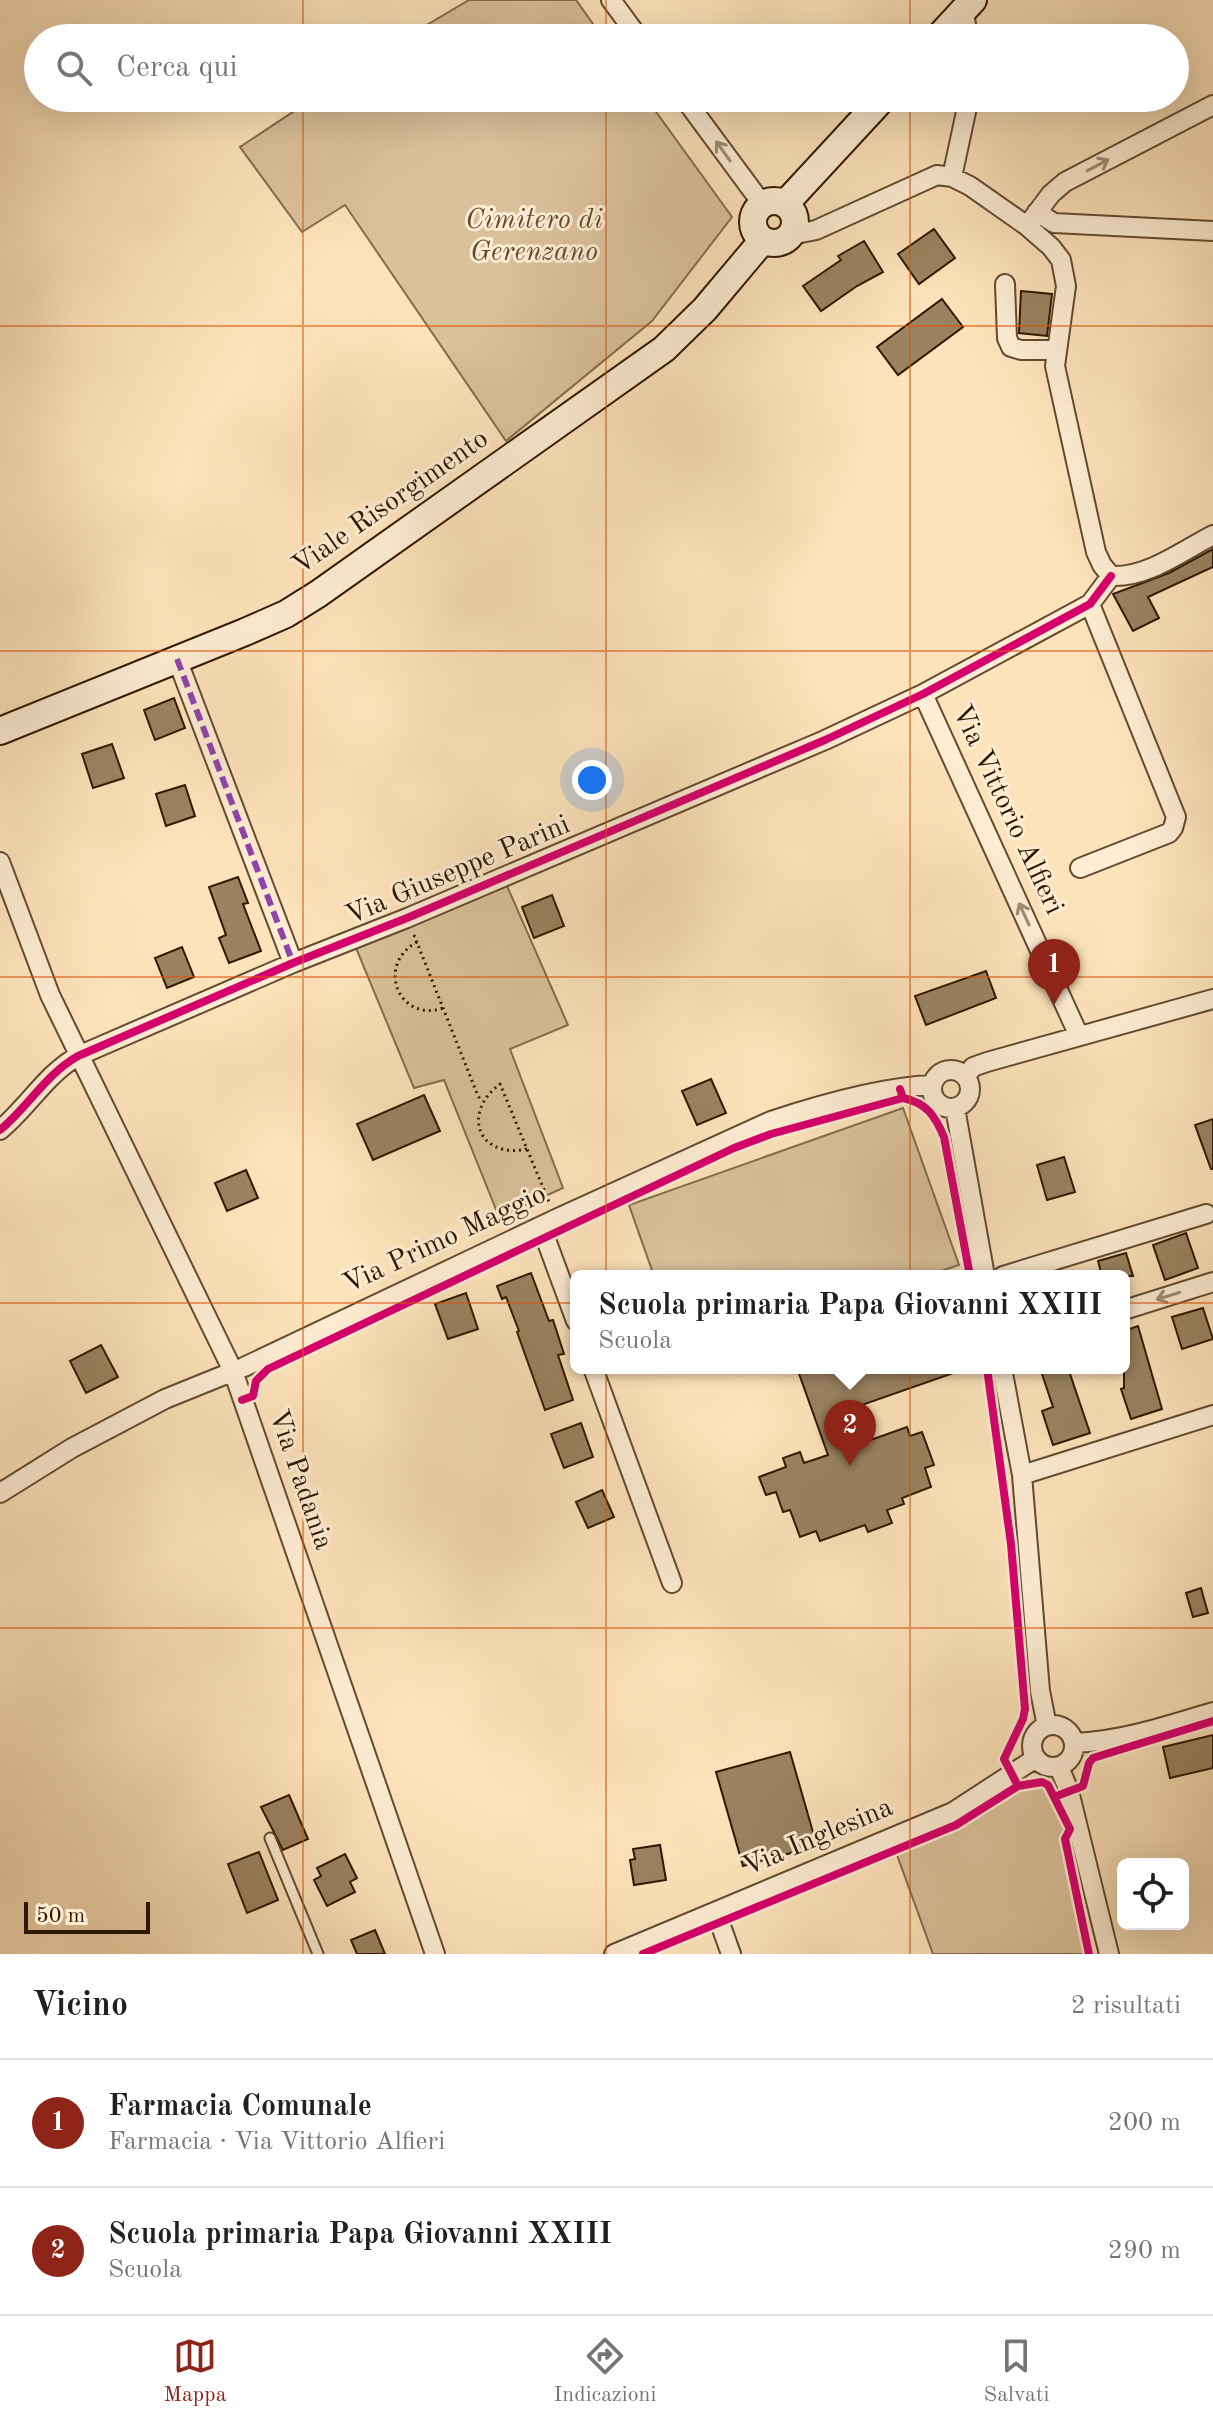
<!DOCTYPE html>
<html lang="it">
<head>
<meta charset="utf-8">
<style>
  :root { --surface:#fff; --page:#f6f6f6; --text:#202124; --muted:#757577; --line:#e0e0e0; --accent:#8f2418 }
  body { margin:0; font-family:"Old Standard TT",serif; background:var(--page); color:var(--text) }
  .controls { position:absolute; right:24px; bottom:24px; display:grid; overflow:hidden; border-radius:12px; box-shadow:0 8px 32px #0002 }
  .controls button { width:72px; height:72px; display:grid; place-items:center; padding:0; border:0; border-bottom:2px solid var(--line); background:var(--surface); color:var(--text); font:40px sans-serif }
  .scale { position:absolute; left:24px; bottom:20px; width:126px; box-sizing:border-box; padding-left:8px; border:4px solid #301800; border-top:0; font-size:22px; line-height:28px; white-space:nowrap; color:#301800; -webkit-text-stroke:6px #feedd3; paint-order:stroke }
  .you { position:absolute; left:592px; top:780px; width:28px; height:28px; margin:-20px; border:6px solid #fff; border-radius:50%; background:#1a73e8; box-shadow:0 0 0 12px #1a73e833 }
  .badge { display:grid; place-items:center; width:52px; height:52px; border-radius:50%; background:var(--accent); color:#fff; font-size:26px; font-weight:700 }
  .pin { position:absolute; translate:-50% -66px; filter:drop-shadow(0 2px 4px #0008) }
  .pin::after { content:''; position:absolute; top:42px; width:28px; height:24px; background:inherit; clip-path:polygon(0 0,100% 0,50% 100%) }
  .popup { position:absolute; left:570px; top:1270px; width:560px; height:104px; box-sizing:border-box; display:grid; place-content:center; border-radius:12px; background:var(--surface); filter:drop-shadow(0 2px 6px #0005); font-size:26px; white-space:nowrap; color:var(--muted) }
  .popup b { font-size:30px; color:var(--text) }
  .popup::after { content:''; position:absolute; left:50%; top:100%; margin-left:-16px; border:16px solid transparent; border-top-color:var(--surface) }
  .list { margin:0; padding:0; list-style:none }
  h2 { display:flex; justify-content:space-between; align-items:center; height:104px; margin:0; padding:0 32px; font-size:34px }
  h2 small { font-size:26px; font-weight:400; color:var(--muted) }
  .list li { display:grid; grid-template-columns:52px 1fr auto; gap:24px; align-items:center; box-sizing:border-box; height:128px; padding:0 32px; border-top:2px solid var(--line) }
  .list b { display:block; font-size:30px; white-space:nowrap }
  .list p { margin:0; font-size:26px; white-space:nowrap; color:var(--muted) }
  .list em { font-size:26px; font-style:normal; color:var(--muted) }
  .icon { flex:none; width:44px; height:44px; fill:none; stroke:currentColor; stroke-width:2; stroke-linecap:round; stroke-linejoin:round }
  .map { position:relative; flex:none; width:1213px; height:1954px; overflow:hidden }
  .search { position:absolute; background:var(--surface); box-shadow:0 8px 32px #0002; left:24px; right:24px; top:24px; height:88px; display:flex; align-items:center; gap:20px; box-sizing:border-box; padding:0 28px; border-radius:44px; color:var(--muted); font-size:30px }
  .sheet { height:360px; background:var(--surface) }
  nav { display:flex; justify-content:space-around; align-items:center; box-sizing:border-box; height:112px; border-top:2px solid var(--line); background:var(--surface); font-size:22px; color:var(--muted) }
  nav a { display:grid; justify-items:center; gap:4px }
  nav .on { color:var(--accent) }
  .map>svg:first-child { display:block }
  .green { fill:#dac09b; stroke:#856c4e; stroke-width:2 }
  .building { fill:#9b8261; stroke:#301800; stroke-width:2 }
  .lines { fill:none; stroke-linecap:round; stroke-linejoin:round }
  .lane-casing { stroke:#634b2f; stroke-width:13 }
  .street-casing { stroke:#634b2f; stroke-width:22 }
  .secondary-casing { stroke:#301800; stroke-width:30 }
  .path { stroke:#301800; stroke-width:3; stroke-dasharray:2 4; stroke-linecap:butt }
  .lane { stroke:#feedd3; stroke-width:9 }
  .street { stroke:#feedd3; stroke-width:18 }
  .secondary { stroke:#feedd3; stroke-width:26 }
  .quiet { stroke:#8e44ad; stroke-width:6; stroke-dasharray:12 6; stroke-linecap:butt }
  .cycleway-casing { stroke:#feedd3; stroke-width:13 }
  .cycleway { stroke:#d6006c; stroke-width:8 }
  .oneway { stroke:#a18d74 }
  .grid { fill:none; stroke:#df560b; stroke-width:2; stroke-opacity:0.55 }
  .labels { text-anchor:middle; dominant-baseline:central; stroke-width:6; stroke-linejoin:round; paint-order:stroke }
  .park-label { font-size:28px; font-style:italic; fill:#634a2e; stroke:#feedd3 }
  .street-label { font-size:28px; fill:#301800; stroke:#feedd3 }
</style>
</head>
<body>
<div class="map">
<svg width="1213" height="1954" viewBox="0 0 1213 1954">
  <rect width="100%" height="100%" fill="#fde3bb"/>
  <filter id="stains"><feTurbulence type="fractalNoise" baseFrequency=".0025" numOctaves="4"/><feColorMatrix values="0 0 0 0 .2 0 0 0 0 .09 0 0 0 0 .02 0 0 0 .5 -.17"/></filter>
  <radialGradient id="worn" r=".72"><stop offset=".6" stop-color="#630" stop-opacity="0"/><stop offset="1" stop-color="#630" stop-opacity=".3"/></radialGradient>
  <path class="green" d="M469,0H576L603,38H405Z
    M314,98H646L732,217L652,321L506,441L345,205L302,232L240,147Z
    M507,886L568,1025L510,1049L563,1188L499,1217L444,1080L414,1088L356,948Z
    M903,1108L959,1265L927,1276H654L629,1205Z
    M1021,1787H1046L1067,1829L1061,1838L1088,1954H933L897,1855L986,1813Z"/>
  <path class="building" d="M934,229L955,258L919,284L898,254Z
    M864,241L883,272L857,286L821,311L803,286L841,260L838,256Z
    M1021,291L1052,294L1047,336L1019,333Z
    M942,299L963,327L898,375L877,347Z
    M1213,549V567L1148,597L1159,618L1133,631L1113,594L1169,573Z
    M174,698L185,728L155,740L144,710Z
    M112,744L124,778L93,788L82,754Z
    M185,785L195,816L166,826L156,794Z
    M238,877L248,903L243,904L261,951L229,963L219,938L226,935L209,887Z
    M552,895L564,926L534,938L522,907Z
    M182,947L194,977L167,988L155,958Z
    M986,971L996,998L926,1025L915,996Z
    M711,1079L726,1113L697,1125L682,1091Z
    M424,1095L440,1131L373,1160L357,1124Z
    M1213,1119V1169H1211L1195,1125Z
    M1064,1157L1075,1192L1047,1200L1037,1165Z
    M246,1170L258,1198L227,1211L215,1183Z
    M1186,1233L1198,1268L1165,1280L1153,1245Z
    M1126,1253L1133,1276H1102L1098,1261Z
    M531,1273L549,1321L553,1320L564,1354L558,1355L573,1400L545,1410L517,1332L519,1331L506,1297L502,1299L497,1286Z
    M466,1293L478,1329L448,1339L435,1304Z
    M1203,1308L1213,1339L1182,1349L1172,1317Z
    M1138,1326L1162,1409L1131,1419L1121,1389L1124,1388V1331Z
    M101,1345L118,1377L86,1393L70,1361Z
    M797,1368H961L962,1370L853,1408L865,1442L907,1427L910,1436L922,1432L934,1465L925,1468L931,1487L902,1498L904,1504L887,1510L892,1523L868,1532L865,1525L820,1541L816,1531L800,1537L790,1510L783,1512L776,1492L766,1495L759,1477L786,1467L783,1458L800,1452L804,1463L828,1455Z
    M1040,1368H1068L1090,1433L1053,1445L1042,1411L1053,1407Z
    M581,1423L593,1457L564,1468L551,1434Z
    M602,1490L614,1517L588,1528L576,1502Z
    M1201,1588L1208,1613L1193,1617L1186,1593Z
    M1213,1735V1768L1170,1778L1163,1747Z
    M790,1752L817,1846L743,1866L716,1772Z
    M289,1795L308,1839L283,1850L261,1807Z
    M660,1845L666,1880L634,1885L630,1860L635,1859L633,1849Z
    M259,1852L278,1900L247,1913L228,1864Z
    M345,1854L357,1878L350,1882L355,1892L327,1906L314,1880L321,1876L317,1868Z
    M375,1930L385,1954H357L351,1940Z"/>
  <g class="lines">
    <g class="lane-casing">
      <path id="lane" d="M270,1838L318,1954"/>
    </g>
    <g class="street-casing">
      <path id="street" d="M611,0L639,38
        M963,5L968,38
        M684,98L763,205
        M952,177L969,98
        M1037,212L1054,223L1213,231
        M1027,226L1051,194L1065,182L1213,105
        M791,235L816,230L937,175L952,177L970,186L1027,226L1051,247L1061,260L1066,286L1055,366L1096,552L1102,565L1111,576C1147,578 1182,551 1213,535
        M1005,284L1007,338L1011,347L1021,350H1056
        M177,659L293,963
        M923,694L1079,1036
        M0,862L50,995L233,1371L435,1954
        M1080,868L1169,833L1173,828L1176,817L1090,604
        M932 1089a19 19 0 1 1 38 0a19 19 0 1 1-38 0Z
        M966,1076L973,1067L987,1062L1213,999
        M955,1108L985,1276
        M0,1130C28,1107 46,1074 78,1056L293,963L407,918L825,740L923,694L1090,604L1111,576
        M541,1226L576,1321
        M1003,1276L1206,1214
        M1124,1310L1213,1282
        M593,1368L672,1583
        M1002,1368L1022,1475L1040,1691L1047,1726
        M1022,1475L1213,1415
        M0,1493L72,1448L165,1399L244,1367L556,1219L771,1121C819,1105 882,1087 932,1085
        M1032 1746a21 21 0 1 1 42 0a21 21 0 1 1-42 0Z
        M1074,1743C1122,1741 1167,1726 1213,1712
        M1059,1767L1069,1791L1109,1954
        M716,1912L731,1954
        M614,1954L953,1812L1036,1758"/>
    </g>
    <g class="secondary-casing">
      <path id="secondary" d="M938,38L973,0
        M753 222a21 21 0 1 1 42 0a21 21 0 1 1-42 0Z
        M785,204L883,98
        M0,731L245,632L286,614L318,594L664,349L705,309L763,240"/>
    </g>
    <path class="path" d="M414,935L478,1096L482,1101
      M417,942C375,965 399,1023 443,1008
      M527,1149C478,1159 461,1113 500,1084L549,1202"/>
    <use href="#lane" class="lane"/>
    <use href="#street" class="street"/>
    <use href="#secondary" class="secondary"/>
    <path class="quiet" d="M177,659L293,963"/>
    <g class="cycleway-casing">
      <path id="cycleway" d="M900,1089L903,1098C927,1103 935,1116 944,1137L970,1276
        M0,1130C28,1107 46,1074 78,1056L293,963L407,918L825,740L923,694L1090,604L1111,576
        M987,1368L1011,1544L1025,1709L1023,1719L1004,1759L1018,1786
        M242,1400L253,1396L256,1381L268,1369L734,1148L771,1134L903,1098
        M1054,1797L1070,1829L1065,1839L1089,1954
        M643,1954L956,1825L1018,1786L1042,1782L1048,1785L1054,1797L1083,1786L1089,1763L1093,1758L1213,1721"/>
    </g>
    <use href="#cycleway" class="cycleway"/>
  </g>
  <defs><path id="oneway-shaft" d="M-6 0H5M1.5-3L5.5 0L1.5 3" fill="none" stroke-width="1.6" stroke-linecap="round" stroke-linejoin="round" transform="scale(2)"/></defs>
  <g class="oneway">
    <use href="#oneway-shaft" transform="translate(723 151) rotate(-126)"/>
    <use href="#oneway-shaft" transform="translate(1098 165) rotate(-28)"/>
    <use href="#oneway-shaft" transform="translate(1024 914) rotate(-115)"/>
    <use href="#oneway-shaft" transform="translate(1168 1296) rotate(163)"/>
  </g>
  <path class="grid" d="M303,0V38M606,0V38M910,0V38M303,98V1954M606,98V1954M910,98V1954M0,326H1213M0,651H1213M0,977H1213M0,1303H1213M0,1628H1213"/>
  <g class="labels">
    <g class="park-label">
      <text x="534" y="221">Cimitero di<tspan x="534" dy="32">Gerenzano</tspan></text>
    </g>
    <g class="street-label">
      <text transform="translate(391 503) rotate(-35)">Viale Risorgimento</text>
      <text transform="translate(1007 810) rotate(65)">Via Vittorio Alfieri</text>
      <text transform="translate(458 871) rotate(-23)">Via Giuseppe Parini</text>
      <text transform="translate(445 1240) rotate(-25)">Via Primo Maggio</text>
      <text transform="translate(300 1480) rotate(71)">Via Padania</text>
      <text transform="translate(818 1838) rotate(-23)">Via Inglesina</text>
    </g>
  </g>
  <rect width="100%" height="100%" filter="url(#stains)"/>
  <rect width="100%" height="100%" fill="url(#worn)"/>
</svg>
<div class="controls">
<button><svg class="icon" aria-label="locate" viewBox="0 0 24 24"><circle cx="12" cy="12" r="6"/><path d="M12 2v4M12 18v4M2 12h4M18 12h4"/></svg></button>
</div>
<div class="scale">50 m</div>
<div class="you"></div>
<div class="pin badge" style="left:1054px;top:1005px">1</div>
<div class="pin badge" style="left:850px;top:1466px">2</div>
<div class="popup"><b>Scuola primaria Papa Giovanni XXIII</b>Scuola</div>
<div class="search"><svg class="icon" aria-label="search" viewBox="0 0 24 24"><circle cx="10" cy="10" r="6"/><path d="M15 15l6 6"/></svg>Cerca qui</div>
</div>
<section class="sheet">
<h2>Vicino<small>2 risultati</small></h2>
<ul class="list">
<li><span class="badge">1</span><div><b>Farmacia Comunale</b><p>Farmacia · Via Vittorio Alfieri</p></div><em>200 m</em></li>
<li><span class="badge">2</span><div><b>Scuola primaria Papa Giovanni XXIII</b><p>Scuola</p></div><em>290 m</em></li>
</ul>
</section>
<nav>
<a class="on"><svg class="icon" aria-label="map" viewBox="0 0 24 24"><path d="M3 6l6-2 6 2 6-2v14l-6 2-6-2-6 2zM9 4v14M15 6v14"/></svg>Mappa</a>
<a><svg class="icon" aria-label="directions" viewBox="0 0 24 24"><path d="M12 3l9 9-9 9-9-9zM9 14v-3h6M13 9l2 2-2 2"/></svg>Indicazioni</a>
<a><svg class="icon" aria-label="saved" viewBox="0 0 24 24"><path d="M7 4h10v16l-5-4-5 4z"/></svg>Salvati</a>
</nav>
</body>
</html>
